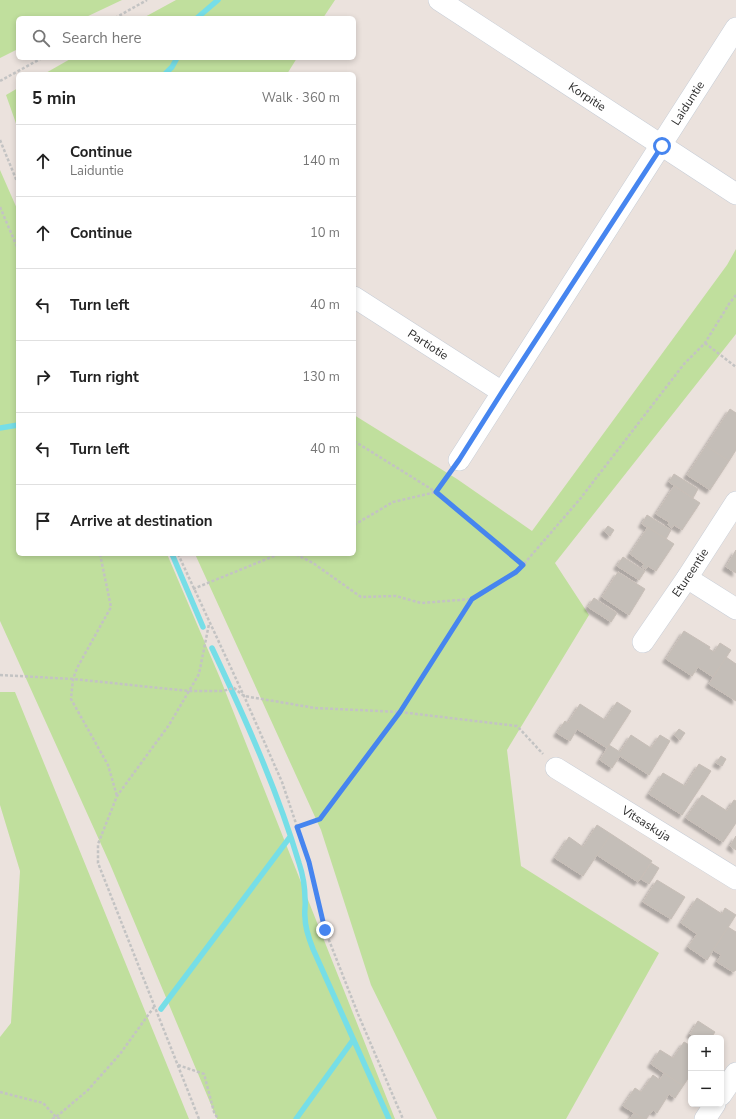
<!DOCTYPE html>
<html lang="en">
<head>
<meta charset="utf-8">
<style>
  :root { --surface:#fff; --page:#f2f2f2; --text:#222; --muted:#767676; --line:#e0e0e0 }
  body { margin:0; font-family:"Nunito Sans",sans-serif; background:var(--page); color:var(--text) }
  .controls { position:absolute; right:12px; bottom:12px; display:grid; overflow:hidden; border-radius:6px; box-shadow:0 2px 6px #0003 }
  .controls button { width:36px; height:36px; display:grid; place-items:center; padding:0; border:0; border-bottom:1px solid var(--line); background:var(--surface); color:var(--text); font:20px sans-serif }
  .stop { position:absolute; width:12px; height:12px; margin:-9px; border:3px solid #4685ef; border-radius:50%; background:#fff }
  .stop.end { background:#4685ef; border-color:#fff; box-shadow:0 1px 4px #0008 }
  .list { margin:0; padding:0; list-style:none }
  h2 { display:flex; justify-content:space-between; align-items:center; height:52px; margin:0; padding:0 16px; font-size:17px }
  h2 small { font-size:13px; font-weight:400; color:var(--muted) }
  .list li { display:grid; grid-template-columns:26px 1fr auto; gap:12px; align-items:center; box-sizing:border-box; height:72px; padding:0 16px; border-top:1px solid var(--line) }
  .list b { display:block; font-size:15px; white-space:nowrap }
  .list p { margin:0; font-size:13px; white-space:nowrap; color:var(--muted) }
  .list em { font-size:13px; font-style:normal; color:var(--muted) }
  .icon { flex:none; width:22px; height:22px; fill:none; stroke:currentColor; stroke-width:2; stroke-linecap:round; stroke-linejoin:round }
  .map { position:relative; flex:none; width:736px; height:1119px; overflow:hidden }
  .search { position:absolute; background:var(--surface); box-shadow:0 2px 6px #0003; left:16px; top:16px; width:340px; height:44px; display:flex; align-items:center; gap:10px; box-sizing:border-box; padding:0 14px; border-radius:6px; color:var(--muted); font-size:15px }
  .panel { position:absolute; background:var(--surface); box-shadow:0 2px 6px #0003; left:16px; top:72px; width:340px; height:484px; border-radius:6px }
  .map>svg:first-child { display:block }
  .green { fill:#c0df9d }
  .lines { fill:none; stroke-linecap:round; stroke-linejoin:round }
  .stream { stroke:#76dee7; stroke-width:5.5 }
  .building { fill:#c4beb8; stroke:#c7beb7; filter:url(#shadow) }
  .street-casing { stroke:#c8ced7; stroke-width:22 }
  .path { stroke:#c3c3c3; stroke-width:2.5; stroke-dasharray:3 2; stroke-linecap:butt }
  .street { stroke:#fff; stroke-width:21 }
  .route { stroke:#4685ef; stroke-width:5 }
  .labels { text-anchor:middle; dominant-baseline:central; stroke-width:4; stroke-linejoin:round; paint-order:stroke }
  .street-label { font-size:12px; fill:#2a2a2a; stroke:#fff }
</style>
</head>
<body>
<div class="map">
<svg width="736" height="1119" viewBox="0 0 736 1119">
  <defs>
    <filter id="shadow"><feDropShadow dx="-3.5" dy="3.5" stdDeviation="1" flood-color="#0004"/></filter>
  </defs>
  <rect width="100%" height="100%" fill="#ebe2dd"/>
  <path class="green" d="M0,0H122L84,18H18V49L0,58Z
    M176,0H335L323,18H143Z
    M72,58H297L287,74H44Z
    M18,88V129L6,95Z
    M0,170L18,211V554H167L220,678L395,1119H217L110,864L0,621Z
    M736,249V334L555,563L589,615L507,750L521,866L659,953L566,1119H437L371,985L321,830L195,554H354V415L457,479L532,531L727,265Z
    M0,692H15L189,1119H0V1037L11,1023L20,871L0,805Z"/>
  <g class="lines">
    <path class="stream" d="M197,18L218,0
      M165,74L172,67L177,58
      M0,428L18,425
      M172,554L203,627
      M212,648C245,718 277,789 299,863C303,875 305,886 305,899C306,905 304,911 305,917C305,928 309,939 313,949L389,1119
      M161,1009L290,837
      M296,1119L353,1040"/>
  </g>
  <path class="building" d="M730,409L736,413V450L729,461L706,446Z
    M706,446L729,461L710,490L687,475Z
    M674,474L698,489L693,498L669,482Z
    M674,486L700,503L682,530L674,525L672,528L668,525L669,522L656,514Z
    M647,515L671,530L666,539L642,524Z
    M608,526L614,530L610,536L604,531Z
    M648,527L674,544L656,571L648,566L646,569L642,567L644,564L630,554Z
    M736,550V573L726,567Z
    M623,557L645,571L639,580L617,566Z
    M618,572L645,589L629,615L602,597Z
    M594,598L617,613L611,622L588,607Z
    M684,631L710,647L709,649L714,652L720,643L731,650L713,677L698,667L692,676L666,659Z
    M726,657L736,664V701L709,684Z
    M617,702L631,711L607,748L577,729L570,741L557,733L565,721L568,723L580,704L605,720Z
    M679,729L685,733L680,740L674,735Z
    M631,735L651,748L660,735L670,741L649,775L620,756L612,768L600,760L609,745L620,752Z
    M721,756L726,759L722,766L716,763Z
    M699,764L711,771L682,815L649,794L663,773L685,786Z
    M702,795L727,811L734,800L736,801V823L723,842L686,818Z
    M597,825L611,834L583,876L555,858L569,837L583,847Z
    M611,834L652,861L638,882L597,855Z
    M736,836V850L730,846Z
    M651,863L659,868L649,884L641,879Z
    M657,880L685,897L671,919L643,902Z
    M697,898L722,914L725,908L736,915L707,960L688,947L697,934L681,923Z
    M728,927L736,932V970L733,972L717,962L721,955L713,950Z
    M698,1021L715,1032L711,1038H696L690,1034Z
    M684,1042L691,1046V1074L683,1086L651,1064L660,1050L673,1058Z
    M664,1073L683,1086L675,1098L669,1094L657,1113L653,1110L646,1119H644L623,1106L635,1088L641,1092L653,1075L660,1080Z
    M634,1113L644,1119H630Z"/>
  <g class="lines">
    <g class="street-casing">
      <g id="street">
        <path id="s1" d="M439,0L736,194"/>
        <path id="s2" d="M354,297L502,392"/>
        <path id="s3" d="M459,460L736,28"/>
        <path d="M687,578L736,609"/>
        <path id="s4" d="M643,642L687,578L736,502"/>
        <path id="s5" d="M556,768L736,879"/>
        <path d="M721,1095L736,1073"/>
        <path d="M705,1119L715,1104"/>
      </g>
    </g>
    <path class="path" d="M115,18L147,0
      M0,81L42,58
      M0,140L18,184
      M0,207L18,249
      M705,343L736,367
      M354,441L436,492L523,565
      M354,525L393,502L436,492L448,475
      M100,554L111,607L77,668L73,679L71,699L108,765L117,796
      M178,554L244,696L282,782L309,862L325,930L358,1014L403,1119
      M291,554L297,555L313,563L361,597L396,596L421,603L472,599
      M193,589L279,554
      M0,675L73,679L189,691H223L234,688L244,696L315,708L400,712L517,726L543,754
      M297,827L320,819L400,712L472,599L516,572L523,565L580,499L684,364L705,343L729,304L736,295
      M178,1065L204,1074L214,1112L218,1119
      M0,1092L43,1103L56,1117L60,1119
      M52,1119L56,1117L88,1090L120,1054L154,1007
      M199,1119L98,863V844L117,796L169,725L199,674L209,624"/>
    <use href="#street" class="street"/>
  </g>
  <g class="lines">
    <path class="route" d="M325,930L309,862L297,827L320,819L400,712L472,599L516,572L523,565L436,492L459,460L502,392L662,146"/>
  </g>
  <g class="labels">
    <g class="street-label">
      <text stroke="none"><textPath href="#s1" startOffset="177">Korpitie</textPath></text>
      <text stroke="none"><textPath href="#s3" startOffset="424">Laiduntie</textPath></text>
      <text stroke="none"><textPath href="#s2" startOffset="88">Partiotie</textPath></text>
      <text stroke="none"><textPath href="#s4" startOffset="84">Etureentie</textPath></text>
      <text stroke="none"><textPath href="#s5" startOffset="106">Vitsaskuja</textPath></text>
    </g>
  </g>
</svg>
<div class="controls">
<button>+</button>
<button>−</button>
</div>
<div class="stop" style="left:662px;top:146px"></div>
<div class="stop end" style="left:325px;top:930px"></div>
<div class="search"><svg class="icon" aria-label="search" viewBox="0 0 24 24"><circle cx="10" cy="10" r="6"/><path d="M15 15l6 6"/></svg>Search here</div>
<section class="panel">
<h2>5 min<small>Walk · 360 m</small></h2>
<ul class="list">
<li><svg class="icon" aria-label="ahead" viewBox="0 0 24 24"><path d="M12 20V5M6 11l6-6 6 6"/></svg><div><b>Continue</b><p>Laiduntie</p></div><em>140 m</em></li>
<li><svg class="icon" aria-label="ahead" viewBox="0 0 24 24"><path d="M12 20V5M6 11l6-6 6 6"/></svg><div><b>Continue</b></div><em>10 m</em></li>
<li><svg class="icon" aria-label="left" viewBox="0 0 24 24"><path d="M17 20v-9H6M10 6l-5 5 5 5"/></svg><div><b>Turn left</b></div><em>40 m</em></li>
<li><svg class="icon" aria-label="right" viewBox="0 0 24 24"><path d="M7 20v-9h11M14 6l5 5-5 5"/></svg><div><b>Turn right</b></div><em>130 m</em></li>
<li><svg class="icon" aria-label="left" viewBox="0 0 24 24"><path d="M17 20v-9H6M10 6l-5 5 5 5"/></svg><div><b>Turn left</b></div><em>40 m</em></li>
<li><svg class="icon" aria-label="arrive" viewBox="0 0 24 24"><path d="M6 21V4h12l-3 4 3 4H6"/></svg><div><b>Arrive at destination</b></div></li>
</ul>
</section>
</div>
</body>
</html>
